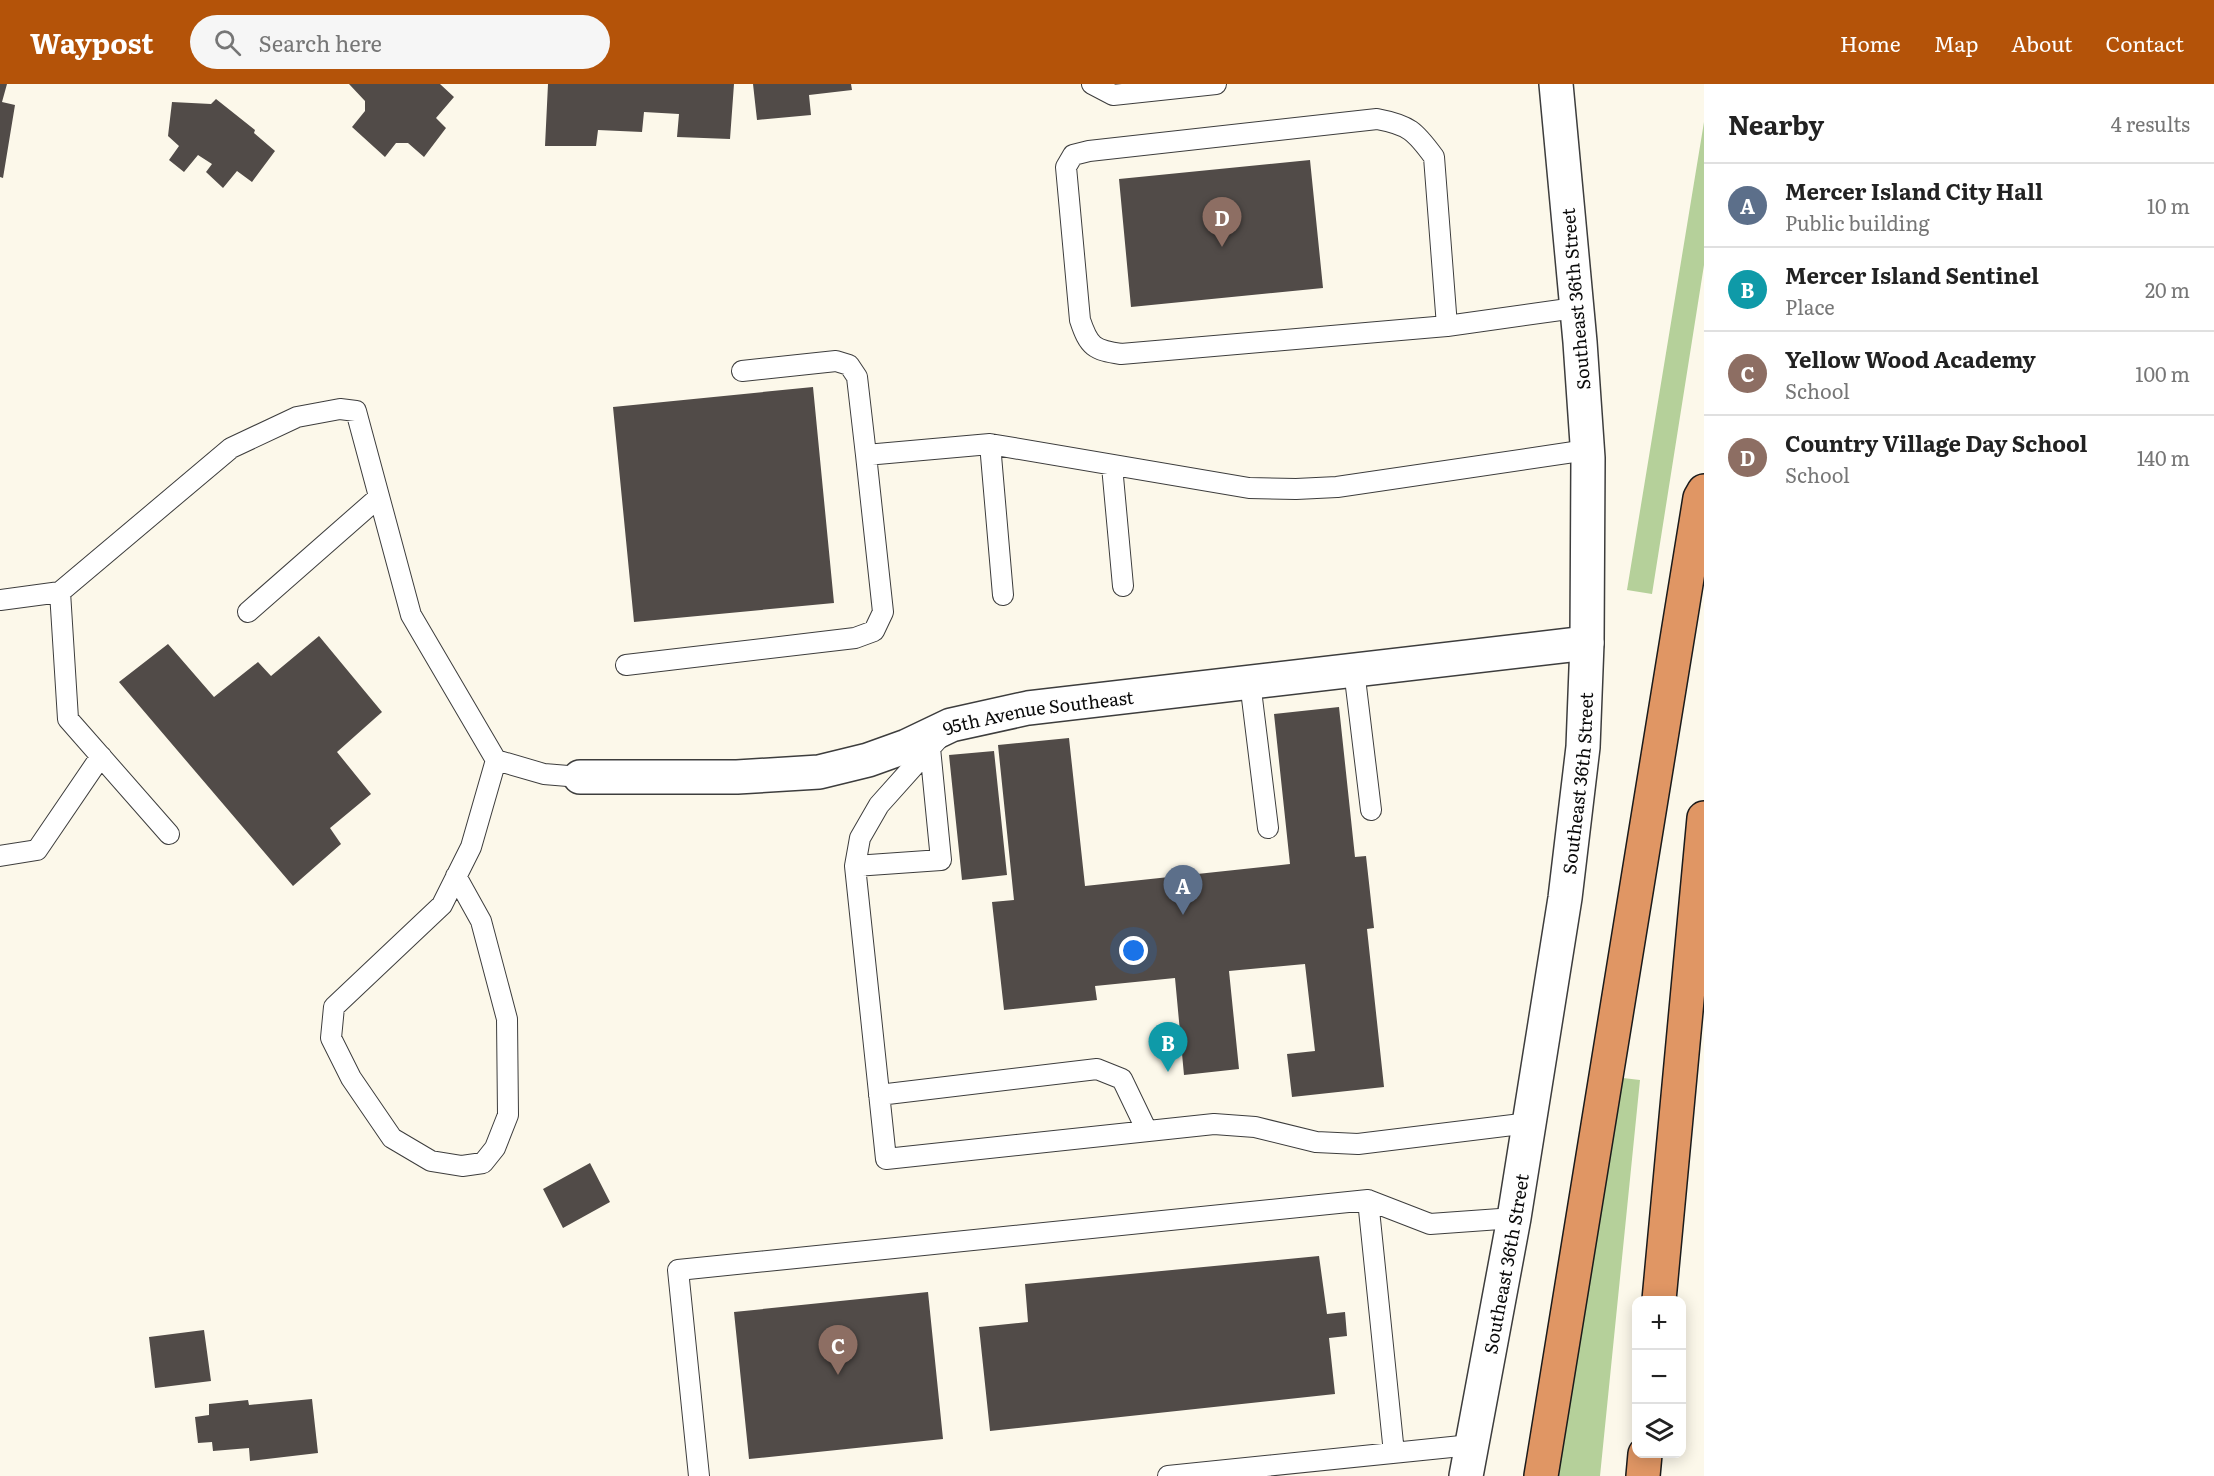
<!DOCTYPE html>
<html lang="en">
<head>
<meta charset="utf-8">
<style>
  :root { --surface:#fff; --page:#f6f6f6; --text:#222; --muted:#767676; --line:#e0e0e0; --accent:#b45309 }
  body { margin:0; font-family:Literata,serif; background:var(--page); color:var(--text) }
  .controls { position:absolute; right:18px; bottom:18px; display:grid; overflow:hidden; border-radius:12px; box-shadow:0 3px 15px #0003 }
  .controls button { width:54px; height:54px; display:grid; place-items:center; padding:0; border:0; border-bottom:2px solid var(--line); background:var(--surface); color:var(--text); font:30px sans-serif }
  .you { position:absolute; left:1134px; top:867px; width:21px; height:21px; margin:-15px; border:4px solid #fff; border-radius:50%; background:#1a73e8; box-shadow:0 0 0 9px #1a73e833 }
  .badge { display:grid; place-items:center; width:39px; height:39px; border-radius:50%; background:var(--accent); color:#fff; font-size:20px; font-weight:700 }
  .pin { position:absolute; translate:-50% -50px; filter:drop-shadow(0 2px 3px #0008) }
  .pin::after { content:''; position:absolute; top:32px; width:21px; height:18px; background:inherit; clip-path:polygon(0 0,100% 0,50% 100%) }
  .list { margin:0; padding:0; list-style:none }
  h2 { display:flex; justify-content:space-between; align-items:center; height:78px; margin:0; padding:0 24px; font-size:26px }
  h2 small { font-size:20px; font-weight:400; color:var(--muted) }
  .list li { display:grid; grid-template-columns:39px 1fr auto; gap:18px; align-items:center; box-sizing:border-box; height:84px; padding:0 24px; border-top:2px solid var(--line) }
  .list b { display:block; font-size:22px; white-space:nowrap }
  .list p { margin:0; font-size:20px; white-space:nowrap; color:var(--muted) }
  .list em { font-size:20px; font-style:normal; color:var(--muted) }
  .icon { flex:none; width:33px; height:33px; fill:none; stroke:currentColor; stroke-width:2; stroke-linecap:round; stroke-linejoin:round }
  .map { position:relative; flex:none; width:1704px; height:1392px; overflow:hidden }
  header { display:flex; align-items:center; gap:36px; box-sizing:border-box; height:84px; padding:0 30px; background:var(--accent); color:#fff }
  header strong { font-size:28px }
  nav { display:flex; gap:33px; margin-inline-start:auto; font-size:21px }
  .search { width:420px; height:54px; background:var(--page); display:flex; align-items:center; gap:15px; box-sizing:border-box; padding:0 21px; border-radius:33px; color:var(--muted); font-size:22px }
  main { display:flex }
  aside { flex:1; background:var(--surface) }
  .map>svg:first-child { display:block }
  .forest { fill:#b5d09a }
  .building { fill:#514b48 }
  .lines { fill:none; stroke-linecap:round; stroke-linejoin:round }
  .service-casing { stroke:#3d3d3d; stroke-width:22 }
  .minor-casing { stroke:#3d3d3d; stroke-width:36 }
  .tertiary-casing { stroke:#3d3d3d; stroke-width:36 }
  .motorway-casing { stroke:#1b1b1b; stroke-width:36 }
  .service { stroke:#fff; stroke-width:20 }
  .minor { stroke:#fff; stroke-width:33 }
  .tertiary { stroke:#fff; stroke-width:33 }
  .motorway { stroke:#e09664; stroke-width:33 }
  .labels { text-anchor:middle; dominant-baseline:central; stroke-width:6; stroke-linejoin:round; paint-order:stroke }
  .street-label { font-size:18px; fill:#0a0a0a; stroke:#fff }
</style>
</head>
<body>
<header>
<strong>Waypost</strong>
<div class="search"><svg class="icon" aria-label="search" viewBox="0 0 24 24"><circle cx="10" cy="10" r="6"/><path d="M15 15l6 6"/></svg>Search here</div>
<nav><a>Home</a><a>Map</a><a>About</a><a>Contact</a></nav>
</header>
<main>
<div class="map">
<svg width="1704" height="1392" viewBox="0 0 1704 1392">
  <rect width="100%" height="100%" fill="#fcf8ea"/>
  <path class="forest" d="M1704,38V181L1652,510L1627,506Z
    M1623,994L1640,996L1600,1392H1556Z"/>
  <path class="building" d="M0,0H7L2,18L15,21L3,94L0,93Z
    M349,0H440L454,13L436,34L446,44L424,73L408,59H396L385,73L352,43L365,27V17Z
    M548,0H734L730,55L677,53L679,30L644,28L642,48L598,46L596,62H545Z
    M753,0H851L852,6L809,11L811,31L757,36Z
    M216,15L255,46L254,49L275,67L252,98L237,87L223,104L206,88L212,80L198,71L184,88L169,76L179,62L168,52L172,18L211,20Z
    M1310,76L1323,204L1131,223L1119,95Z
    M813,303L834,519L634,538L613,323Z
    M319,552L382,628L337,668L371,710L330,744L341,760L293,802L119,598L168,560L214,613L258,578L271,592Z
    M1339,623L1355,773L1366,772L1374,844L1367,845L1384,1003L1292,1013L1287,970L1315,967L1305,880L1229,887L1239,985L1184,991L1175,894L1095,902L1097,916L1004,926L992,818L1014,816L998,661L1069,654L1085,802L1290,780L1274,630Z
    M994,667L1007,791L962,796L949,671Z
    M590,1079L610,1118L563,1144L543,1105Z
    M1319,1172L1327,1230L1345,1228L1347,1252L1329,1254L1335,1310L990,1347L979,1243L1028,1238L1025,1200Z
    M928,1208L943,1355L749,1375L734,1228Z
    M204,1246L211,1297L155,1304L149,1253Z
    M312,1315L318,1369L250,1377L249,1364L213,1367L212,1358L198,1359L195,1333L209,1331V1320L248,1316L249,1321Z"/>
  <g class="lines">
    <g class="service-casing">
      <path id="service" d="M1092,0L1113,11L1216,0
        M1447,242L1434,73C1415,47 1409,41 1377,35L1089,67L1073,71L1066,83L1080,236C1089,263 1094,266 1121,270L1447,242L1575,224
        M742,287L836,277L849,281L857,293L866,371L990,360L1249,404L1296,405L1337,403L1587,366
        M990,360L1003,511
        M1112,382L1123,502
        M60,508L68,635L169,750
        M0,516L60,508L231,364L297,333L340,325L356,327L411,531L496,676L471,763L442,821L334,923L331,954L351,994L392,1054L431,1077L462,1082L483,1079L495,1064L508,1031L507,935L481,837L456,792
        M248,528L379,413
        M626,581L855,554L874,547L883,528L866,371
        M1354,586L1371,726
        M1250,598L1268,744
        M939,654L879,721L860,754L855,782L886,1075L1214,1040L1255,1043L1316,1058L1358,1060L1529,1039
        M496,676L544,690L580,693
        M0,772L37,766L101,672
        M855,782L941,776L930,664
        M879,1011L1097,985L1122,995L1147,1047
        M1368,1116L1430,1140L1514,1134
        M699,1392L678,1186L1368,1116L1394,1369
        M1168,1392L1471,1361"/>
    </g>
    <g class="minor-casing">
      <g id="minor">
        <path id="s1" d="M580,693H737L819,688L868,676L907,662L951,641L1028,624L1587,559"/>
      </g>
    </g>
    <g class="tertiary-casing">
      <g id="tertiary">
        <path id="s2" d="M1466,1392L1514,1134L1565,814L1583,663L1587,559L1588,374L1580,258L1556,0"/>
      </g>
    </g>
    <g class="motorway-casing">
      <path id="motorway" d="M1659,1216L1704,734
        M1541,1392L1700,414L1704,407
        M1643,1392L1645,1370"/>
    </g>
    <use href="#service" class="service"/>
    <use href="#minor" class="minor"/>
    <use href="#tertiary" class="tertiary"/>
    <use href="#motorway" class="motorway"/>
  </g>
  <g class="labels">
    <g class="street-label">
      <text transform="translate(1575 215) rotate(-95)">Southeast 36th Street</text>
      <text stroke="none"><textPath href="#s1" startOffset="468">95th Avenue Southeast</textPath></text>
      <text stroke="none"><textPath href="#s2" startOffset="702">Southeast 36th Street</textPath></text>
      <text stroke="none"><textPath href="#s2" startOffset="216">Southeast 36th Street</textPath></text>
    </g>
  </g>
</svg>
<div class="controls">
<button>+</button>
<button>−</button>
<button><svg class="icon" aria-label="layers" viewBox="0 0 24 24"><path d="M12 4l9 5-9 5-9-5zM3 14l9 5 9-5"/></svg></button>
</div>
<div class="you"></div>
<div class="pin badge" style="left:1183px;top:831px;background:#5c6f8a">A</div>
<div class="pin badge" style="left:1168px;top:988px;background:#0f9aa8">B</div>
<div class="pin badge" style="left:838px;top:1291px;background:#8d6e63">C</div>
<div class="pin badge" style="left:1222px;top:163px;background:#8d6e63">D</div>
</div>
<aside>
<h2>Nearby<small>4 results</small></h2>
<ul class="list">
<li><span class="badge" style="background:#5c6f8a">A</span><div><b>Mercer Island City Hall</b><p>Public building</p></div><em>10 m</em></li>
<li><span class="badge" style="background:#0f9aa8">B</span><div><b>Mercer Island Sentinel</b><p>Place</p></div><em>20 m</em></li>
<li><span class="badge" style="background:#8d6e63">C</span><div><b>Yellow Wood Academy</b><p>School</p></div><em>100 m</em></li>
<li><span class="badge" style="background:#8d6e63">D</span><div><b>Country Village Day School</b><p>School</p></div><em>140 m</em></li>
</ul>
</aside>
</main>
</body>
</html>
